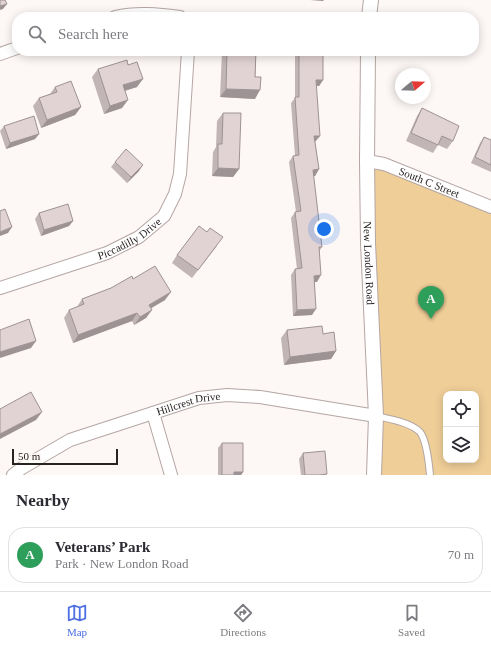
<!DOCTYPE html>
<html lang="en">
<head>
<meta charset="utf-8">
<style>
  :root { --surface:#fff; --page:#f7f7f7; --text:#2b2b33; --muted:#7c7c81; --line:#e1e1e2; --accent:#4f70e4 }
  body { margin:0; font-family:Georgia,serif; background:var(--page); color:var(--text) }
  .controls { position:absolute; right:12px; bottom:12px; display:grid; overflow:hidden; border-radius:8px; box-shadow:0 2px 10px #0003 }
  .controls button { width:36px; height:36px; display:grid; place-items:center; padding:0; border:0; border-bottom:1px solid var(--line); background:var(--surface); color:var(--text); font:20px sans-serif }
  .compass { position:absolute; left:395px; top:68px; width:36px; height:36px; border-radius:50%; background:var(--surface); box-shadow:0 2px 10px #0003; rotate:71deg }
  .scale { position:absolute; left:12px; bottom:10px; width:106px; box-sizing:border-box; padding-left:4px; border:2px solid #282221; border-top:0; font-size:11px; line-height:14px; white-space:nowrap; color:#282221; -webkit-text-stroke:3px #fdf7f6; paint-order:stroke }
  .you { position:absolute; left:324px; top:229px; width:14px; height:14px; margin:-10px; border:3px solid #fff; border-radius:50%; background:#1a73e8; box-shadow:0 0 0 6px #1a73e833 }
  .badge { display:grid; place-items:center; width:26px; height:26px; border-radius:50%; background:var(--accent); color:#fff; font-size:13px; font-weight:700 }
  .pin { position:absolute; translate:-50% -33px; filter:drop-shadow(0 1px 2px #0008) }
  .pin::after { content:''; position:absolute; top:21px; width:14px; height:12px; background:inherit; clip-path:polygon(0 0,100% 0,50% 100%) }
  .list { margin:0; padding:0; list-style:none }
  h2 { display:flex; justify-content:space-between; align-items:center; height:52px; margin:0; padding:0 16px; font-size:17px }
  h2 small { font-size:13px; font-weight:400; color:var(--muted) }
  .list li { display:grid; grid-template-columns:26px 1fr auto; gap:12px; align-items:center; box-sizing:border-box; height:56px; margin:0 8px 8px; padding:0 8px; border:1px solid var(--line); border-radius:16px }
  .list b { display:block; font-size:15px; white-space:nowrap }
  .list p { margin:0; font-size:13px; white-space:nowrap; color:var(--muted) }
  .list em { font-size:13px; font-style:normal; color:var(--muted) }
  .icon { flex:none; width:22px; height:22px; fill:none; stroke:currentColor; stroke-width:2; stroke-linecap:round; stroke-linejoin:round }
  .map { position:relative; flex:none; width:491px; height:475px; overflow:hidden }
  .search { position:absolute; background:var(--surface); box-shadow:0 2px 10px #0003; left:12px; right:12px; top:12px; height:44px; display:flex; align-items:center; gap:10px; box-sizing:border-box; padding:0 14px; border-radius:16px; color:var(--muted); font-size:15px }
  .sheet { height:116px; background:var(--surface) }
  nav { display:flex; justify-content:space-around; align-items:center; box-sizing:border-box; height:56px; border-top:1px solid var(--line); background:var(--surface); font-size:11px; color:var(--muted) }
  nav a { display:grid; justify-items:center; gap:2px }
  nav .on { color:var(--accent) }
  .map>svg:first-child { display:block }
  .green { fill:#efce98; fill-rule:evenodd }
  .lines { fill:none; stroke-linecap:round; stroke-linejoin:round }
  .service-casing { stroke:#b4a6a3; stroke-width:8 }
  .minor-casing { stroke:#b4a6a3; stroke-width:14 }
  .tertiary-casing { stroke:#b4a6a3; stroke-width:16 }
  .service { stroke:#fff; stroke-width:6 }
  .minor { stroke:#fff; stroke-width:12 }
  .tertiary { stroke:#fff; stroke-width:14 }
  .wall { fill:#c2b5b6 }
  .shaded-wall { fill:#9e9394 }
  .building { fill:#e1d2d4; stroke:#9e9394 }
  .labels { text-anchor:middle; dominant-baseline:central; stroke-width:3.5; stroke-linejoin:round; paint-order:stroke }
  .street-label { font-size:11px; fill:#282221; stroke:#fdf7f6 }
</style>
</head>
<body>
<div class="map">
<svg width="491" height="475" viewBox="0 0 491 475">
  <rect width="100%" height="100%" fill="#fdf7f6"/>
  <path class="green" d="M367,161L491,207V475H374ZM446,394H476V460H446Z"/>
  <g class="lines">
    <g class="service-casing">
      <path id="service" d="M376,416C389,419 410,422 420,432C427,441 429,464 430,475"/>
    </g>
    <g class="minor-casing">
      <g id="minor">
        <path d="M115,17C137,12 158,14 180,17"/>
        <path d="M0,54L17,48"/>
        <path id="s1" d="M367,161L384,164L491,207"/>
        <path id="s2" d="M0,288L107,253L139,237L164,216L175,194L180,174L188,51"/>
        <path d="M153,413L171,475"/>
        <path id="s3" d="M13,475L22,468L70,440L199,398L227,395L260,397L376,416"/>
      </g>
    </g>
    <g class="tertiary-casing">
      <g id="tertiary">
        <path d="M369,17L371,0"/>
        <path id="s4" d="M368,51L367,161L368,243L376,416L374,475"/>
      </g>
    </g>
    <use href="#service" class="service"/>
    <use href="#minor" class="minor"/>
    <use href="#tertiary" class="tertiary"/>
  </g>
  <path class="wall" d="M222,51H256L255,99L220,97Z
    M297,51H323V80L319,86H316L315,142L319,169L315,176H313L322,247L320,250L317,282H315L312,315L293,316L291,275L295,269H297L291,218L295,212H296L289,162L293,156H295L291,103L295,98V54Z
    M98,69L137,87L125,91L122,108L104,114L92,77Z
    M55,87L81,107L75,115L41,128L33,106L39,98L50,94Z
    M422,108L453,141L447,149L438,145L433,153L406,141L417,116Z
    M223,113L239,169L233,177L212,176L213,152L216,147L217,121Z
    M4,126L39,134L35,139L6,149L0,131Z
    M484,137L491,140V172L471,163L480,143Z
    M115,162L139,171L127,183L111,167Z
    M39,213L73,221L69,226L41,236L35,219Z
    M217,246L192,278L172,263L177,255Z
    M133,279L165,300L151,308L146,318L134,325L132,321L73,343L64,318L69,310L77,307L82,299L111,288Z
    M287,330L323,334L336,351L331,359L284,365L281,338Z
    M222,443L243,472L241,475H218V448Z
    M303,453L327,475H301L299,459Z"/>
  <path class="shaded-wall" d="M310,0H324L323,1Z
    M7,4L3,9L0,10V6Z
    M143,79L137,87L117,93L123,85Z
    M316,80H323L319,86H312Z
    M226,89L260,90L255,99L220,97Z
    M128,100L122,108L104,114L110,106Z
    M81,107L75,115L41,128L47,120Z
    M39,134L35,139L6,149L10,143Z
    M314,136H320L315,142H310Z
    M143,165L139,171L127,183L131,177Z
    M218,168L239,169L233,177L212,176Z
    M319,169L315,176H308L313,170Z
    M73,221L69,226L41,236L44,230Z
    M12,227L8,233L0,236V232Z
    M321,275L317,282H310L314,276Z
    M171,292L165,300L143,313L149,305Z
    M316,309L312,315L293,316L297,310Z
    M152,310L146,318L134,325L140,317Z
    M137,313L132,321L73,343L78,335Z
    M36,341L31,348L0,358V352Z
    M336,351L331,359L284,365L290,357Z
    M42,412L36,420L0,439V434Z
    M234,472H243L241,475H232Z"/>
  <path class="building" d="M0,0H5L7,4L0,6Z
    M227,51H256L255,77H261L260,90L226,89Z
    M299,51H323V80H316L320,136H314L319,169L313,170L322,247H319L321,275L314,276L316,309L297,310L295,269L302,268L295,212L301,211L293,156L299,155L295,97H299Z
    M127,60L128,65L137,62L143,79L123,85L128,100L110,106L98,69Z
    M71,81L81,107L47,120L39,98L57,92L55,87Z
    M422,108L459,126L453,141L442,136L438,145L411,133Z
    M223,113H241L239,169L218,168V144H222Z
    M34,116L39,134L10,143L4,126Z
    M484,137L491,140V165L475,157Z
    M126,149L143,165L131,177L115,162Z
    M68,204L73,221L44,230L39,213Z
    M5,209L12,227L0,232V211Z
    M199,226L207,232L210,228L223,237L198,270L177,255Z
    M155,266L171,292L149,305L152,310L140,317L137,313L78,335L69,310L84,304L82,299L111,288L132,276L133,279Z
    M29,319L36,341L0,352V330Z
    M322,326L323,334L334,332L336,351L290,357L287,330Z
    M31,392L42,412L0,434V409Z
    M222,443H243V472H234V475H222Z
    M325,451L327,474L319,475H305L303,453Z"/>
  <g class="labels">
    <g class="street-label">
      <text stroke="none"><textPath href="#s1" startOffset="66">South C Street</textPath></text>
      <text stroke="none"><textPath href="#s2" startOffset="139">Piccadilly Drive</textPath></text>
      <text stroke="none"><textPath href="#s4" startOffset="212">New London Road</textPath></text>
      <text stroke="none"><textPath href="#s3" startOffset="191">Hillcrest Drive</textPath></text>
    </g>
  </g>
</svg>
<div class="controls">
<button><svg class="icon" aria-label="locate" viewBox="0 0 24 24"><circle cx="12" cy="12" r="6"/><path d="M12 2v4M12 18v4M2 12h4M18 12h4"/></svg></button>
<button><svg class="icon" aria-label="layers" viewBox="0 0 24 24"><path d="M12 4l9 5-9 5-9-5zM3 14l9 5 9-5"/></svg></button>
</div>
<svg class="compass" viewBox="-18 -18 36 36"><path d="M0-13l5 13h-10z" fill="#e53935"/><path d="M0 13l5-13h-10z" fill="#7c7c81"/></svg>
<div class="scale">50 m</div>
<div class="you"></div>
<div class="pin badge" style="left:431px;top:319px;background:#2e9e5b">A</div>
<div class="search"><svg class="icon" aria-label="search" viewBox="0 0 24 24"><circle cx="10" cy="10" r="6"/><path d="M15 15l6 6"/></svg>Search here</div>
</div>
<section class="sheet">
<h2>Nearby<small></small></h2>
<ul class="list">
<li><span class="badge" style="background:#2e9e5b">A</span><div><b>Veterans’ Park</b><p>Park · New London Road</p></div><em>70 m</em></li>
</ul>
</section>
<nav>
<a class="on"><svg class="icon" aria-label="map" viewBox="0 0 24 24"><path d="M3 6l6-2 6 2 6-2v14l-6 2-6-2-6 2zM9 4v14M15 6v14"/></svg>Map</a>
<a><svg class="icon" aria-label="directions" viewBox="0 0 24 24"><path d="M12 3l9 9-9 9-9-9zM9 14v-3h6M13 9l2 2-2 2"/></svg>Directions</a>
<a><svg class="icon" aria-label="saved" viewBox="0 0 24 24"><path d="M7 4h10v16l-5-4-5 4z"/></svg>Saved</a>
</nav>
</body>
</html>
